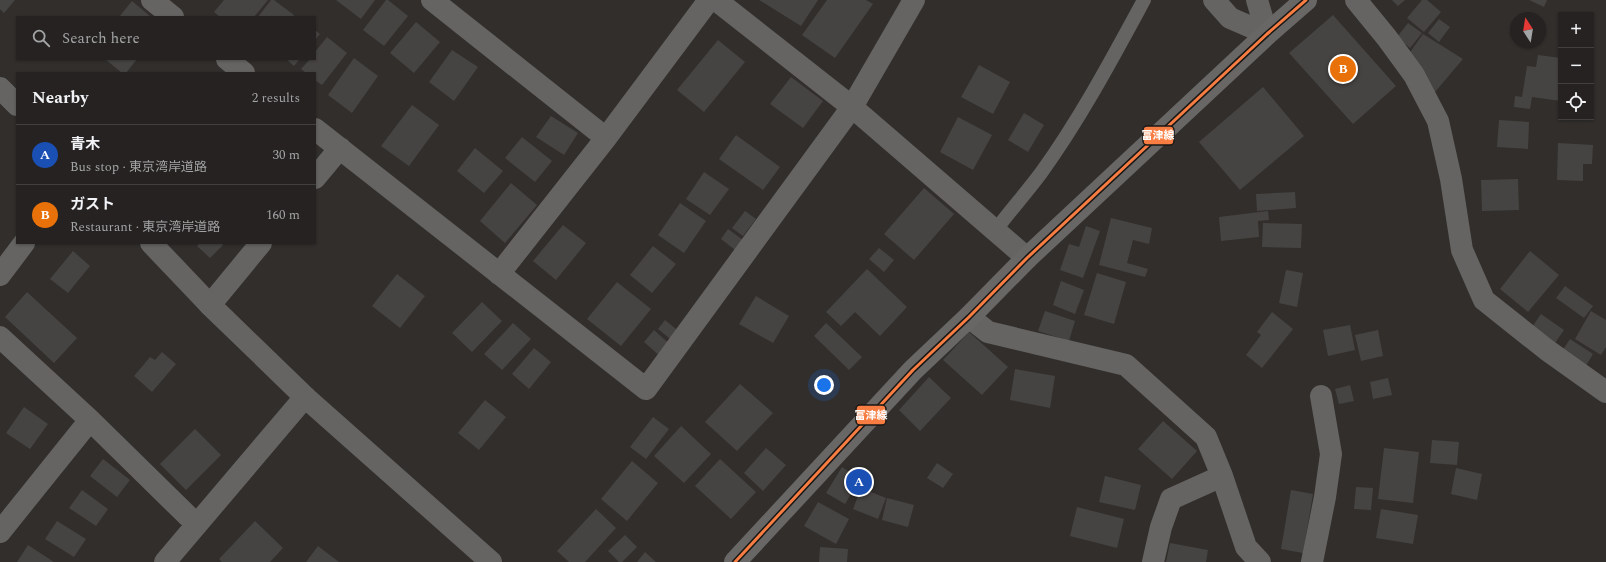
<!DOCTYPE html>
<html lang="en">
<head>
<meta charset="utf-8">
<style>
  :root { --surface:#252221; --page:#312f2e; --text:#f1f3f6; --muted:#a3a4a5; --line:#423f3f; --accent:#b45309 }
  body { margin:0; font-family:Spectral,"Noto Sans JP",serif; background:var(--page); color:var(--text) }
  .controls { position:absolute; right:12px; top:12px; display:grid; overflow:hidden; border-radius:0px; box-shadow:0 1px 3px #0004 }
  .controls button { width:36px; height:36px; display:grid; place-items:center; padding:0; border:0; border-bottom:1px solid var(--line); background:var(--surface); color:var(--text); font:20px sans-serif }
  .compass { position:absolute; left:1510px; top:12px; width:36px; height:36px; border-radius:50%; background:var(--surface); box-shadow:0 1px 3px #0004; rotate:348deg }
  .you { position:absolute; left:824px; top:385px; width:14px; height:14px; margin:-10px; border:3px solid #fff; border-radius:50%; background:#1a73e8; box-shadow:0 0 0 6px #1a73e833 }
  .badge { display:grid; place-items:center; width:26px; height:26px; border-radius:50%; background:var(--accent); color:#fff; font-size:13px; font-weight:700 }
  .pin { position:absolute; translate:-50% -50%; border:2px solid #fff; box-shadow:0 1px 4px #0006 }
  .list { margin:0; padding:0; list-style:none }
  h2 { display:flex; justify-content:space-between; align-items:center; height:52px; margin:0; padding:0 16px; font-size:17px }
  h2 small { font-size:13px; font-weight:400; color:var(--muted) }
  .list li { display:grid; grid-template-columns:26px 1fr auto; gap:12px; align-items:center; box-sizing:border-box; height:60px; padding:0 16px; border-top:1px solid var(--line) }
  .list b { display:block; font-size:15px; white-space:nowrap }
  .list p { margin:0; font-size:13px; white-space:nowrap; color:var(--muted) }
  .list em { font-size:13px; font-style:normal; color:var(--muted) }
  .icon { flex:none; width:22px; height:22px; fill:none; stroke:currentColor; stroke-width:2; stroke-linecap:round; stroke-linejoin:round }
  .map { position:relative; flex:none; width:1606px; height:562px; overflow:hidden }
  .search { position:absolute; background:var(--surface); box-shadow:0 1px 3px #0004; left:16px; top:16px; width:300px; height:44px; display:flex; align-items:center; gap:10px; box-sizing:border-box; padding:0 14px; border-radius:0px; color:var(--muted); font-size:15px }
  .panel { position:absolute; background:var(--surface); box-shadow:0 1px 3px #0004; left:16px; top:72px; width:300px; height:172px; border-radius:0px }
  .map>svg:first-child { display:block }
  .building { fill:#464442 }
  .lines { fill:none; stroke-linecap:round; stroke-linejoin:round }
  .service { stroke:#656462; stroke-width:14 }
  .minor { stroke:#656462; stroke-width:22 }
  .tertiary { stroke:#656462; stroke-width:22 }
  .trunk { stroke:#696765; stroke-width:22 }
  .bus-1-casing { stroke:#191715; stroke-width:6 }
  .bus-1 { stroke:#f77d43; stroke-width:3 }
  .line-badge { stroke:#191715; stroke-width:1.5 }
  .badge-label { font-size:11px; text-anchor:middle; font-weight:bold; fill:#fff }
</style>
</head>
<body>
<div class="map">
<svg width="1606" height="562" viewBox="0 0 1606 562">
  <rect width="100%" height="100%" fill="#312e2c"/>
  <path class="building" d="M0,0H15L4,13L0,9Z
    M224,0H268L254,17H220L214,12Z
    M271,0H274L294,15L293,17H258Z
    M336,0H375L361,19Z
    M386,0H388L408,16L384,46L363,30Z
    M759,0H818L801,26Z
    M827,0H866L873,4L835,58L802,35Z
    M1392,0H1405L1398,6Z
    M1422,0H1427L1441,12L1424,32L1407,18Z
    M1529,0H1547L1544,7Z
    M132,1L151,17H119Z
    M1333,15L1396,86L1353,124L1289,53Z
    M1439,19L1450,27L1439,42L1428,33Z
    M416,22L440,42L414,73L390,53Z
    M1408,23L1422,33L1410,48L1397,37Z
    M315,30L320,34L315,40Z
    M1423,34L1463,59L1435,92L1408,55Z
    M327,37L347,53L322,85L315,80V73H306L301,69L310,59H315V52Z
    M718,40L745,62L704,112L677,90Z
    M452,50L478,67L454,101L429,82Z
    M1538,55L1561,58V101L1532,97L1530,109L1514,107L1515,96L1522,97L1527,66L1536,67Z
    M354,58L378,76L352,113L328,95Z
    M105,59H137L126,73H122Z
    M286,59H300L294,66Z
    M979,65L1010,82L993,114L961,97Z
    M791,77L823,101L803,128L770,104Z
    M1263,87L1304,136L1240,190L1199,142Z
    M412,105L439,125L409,166L381,146Z
    M1024,113L1044,125L1028,152L1008,140Z
    M551,116L578,133L564,155L536,137Z
    M958,117L992,135L973,170L940,152Z
    M1499,120L1529,122L1528,149L1497,147Z
    M736,135L780,167L763,190L719,159Z
    M522,137L552,161L535,182L505,158Z
    M1558,143L1593,145L1592,164H1583V181L1557,180Z
    M475,148L503,171L484,193L457,171Z
    M704,172L729,189L710,215L686,199Z
    M1518,179L1519,210L1482,211L1481,180Z
    M511,183L537,205L505,243L480,221Z
    M924,188L954,214L914,260L884,234Z
    M1295,192L1296,208L1257,211L1256,194Z
    M680,203L706,221L684,253L658,235Z
    M745,211L756,219L743,236L732,228Z
    M1268,211L1269,220L1258,221L1259,237L1221,241L1219,217Z
    M1111,218L1152,228L1149,244L1133,240L1127,263L1148,269L1145,277L1099,265Z
    M1263,223L1302,224L1301,248L1262,247Z
    M563,225L586,243L556,280L533,261Z
    M1086,226L1100,231L1083,278L1060,270L1069,244L1079,247Z
    M728,229L747,243L739,253L721,239Z
    M200,243H221L223,245L210,258L197,246Z
    M653,246L676,264L652,293L630,275Z
    M879,248L894,260L884,272L869,259Z
    M73,251L90,266L68,293L50,279Z
    M1530,251L1559,275L1528,312L1500,289Z
    M867,269L907,307L880,336L855,312L841,326L826,312Z
    M1286,270L1303,273L1297,307L1279,303Z
    M1097,273L1126,282L1114,324L1084,315Z
    M397,274L425,296L400,328L372,306Z
    M1061,281L1084,290L1075,314L1053,305Z
    M617,282L651,309L621,346L587,319Z
    M1565,286L1593,306L1584,318L1556,298Z
    M27,292L77,338L54,363L5,317Z
    M756,296L789,316L773,343L739,324Z
    M482,302L502,321L472,352L452,333Z
    M1045,311L1075,321L1069,341L1038,331Z
    M1591,311L1606,320V347L1601,355L1575,339Z
    M1272,312L1293,329L1262,368L1246,355L1261,335L1257,332Z
    M1541,314L1564,330L1553,346L1530,330Z
    M665,320L681,333L674,342L658,329Z
    M513,323L531,339L502,370L484,354Z
    M826,323L862,357L849,370L814,336Z
    M1350,325L1355,350L1328,356L1323,330Z
    M654,330L673,347L662,358L644,342Z
    M1378,330L1383,356L1361,361L1355,335Z
    M969,332L1008,367L982,395L943,360Z
    M1570,339L1593,354L1584,369L1560,354Z
    M534,348L551,362L529,389L512,374Z
    M162,352L176,364L152,392L134,376L150,357L155,360Z
    M1015,369L1055,376L1050,408L1010,400Z
    M929,377L951,398L920,431L899,410Z
    M1388,378L1392,395L1373,399L1370,382Z
    M740,384L773,413L737,451L705,422Z
    M1350,385L1354,401L1339,404L1335,389Z
    M485,400L506,417L479,450L458,433Z
    M24,407L48,424L30,449L6,433Z
    M653,417L669,429L646,459L630,447Z
    M1163,421L1197,451L1172,479L1138,449Z
    M681,426L711,454L684,483L654,456Z
    M195,429L221,455L186,490L160,464Z
    M1432,440L1459,442L1457,465L1430,463Z
    M766,448L786,465L763,491L744,473Z
    M1384,448L1419,452L1413,503L1378,499Z
    M103,459L130,480L117,497L90,476Z
    M720,459L756,492L731,519L695,486Z
    M632,461L658,483L627,521L601,499Z
    M937,463L953,474L943,488L927,478Z
    M842,467L860,479L845,504L826,493Z
    M1456,468L1482,474L1477,500L1451,494Z
    M1105,476L1141,485L1135,510L1099,502Z
    M1356,487L1373,488L1371,510L1354,509Z
    M861,488L886,498L878,519L853,509Z
    M82,490L108,509L96,526L69,508Z
    M1291,490L1313,494L1303,553L1281,549Z
    M887,498L914,505L908,527L882,520Z
    M818,502L849,519L836,544L804,526Z
    M1077,507L1124,519L1117,548L1070,536Z
    M596,509L616,528L585,562H569L557,551Z
    M1381,509L1418,515L1413,544L1376,538Z
    M57,521L86,539L74,557L45,539Z
    M255,521L283,548L270,562H222L219,559Z
    M625,535L637,547L622,562H619L608,551Z
    M1170,543L1208,550L1206,562H1166Z
    M28,545L54,562H17Z
    M318,546L339,562H306Z
    M820,547L848,549L847,562H819Z
    M645,552L656,562H637Z"/>
  <g class="lines">
    <path class="service" d="M995,231C1010,211 1026,193 1041,173C1080,119 1112,59 1144,0"/>
    <path class="minor" d="M152,0L173,17
      M432,0L606,138
      M716,0L852,107L1027,258
      M1356,0L1387,38L1414,75L1438,121L1451,179L1462,250L1484,300L1547,350L1606,392
      M227,59L244,73
      M315,129L646,389L852,107L914,0
      M315,178L340,148
      M499,274L606,138L709,0
      M0,275L24,243
      M210,305L261,243
      M969,317L988,332L1126,365L1206,437L1222,476L1246,547L1260,562
      M0,337L90,420L196,524
      M0,532L90,420
      M165,562L305,397
      M1153,562L1161,527L1171,499L1222,476
      M1312,562L1325,497L1331,454L1321,396"/>
    <path class="tertiary" d="M1214,0L1230,18L1267,34
      M1257,0L1267,34
      M0,88L17,105
      M151,243L210,305L305,397L491,562"/>
    <path class="trunk" d="M735,562L913,370L969,317L1027,258L1267,34L1306,0"/>
    <g class="bus-1-casing">
      <path id="bus-1" d="M735,562L913,370L969,317L1027,258L1267,34L1306,0"/>
    </g>
    <use href="#bus-1" class="bus-1"/>
  </g>
  <g class="line-badge">
    <rect x="1143" y="126" width="31" height="19" rx="4" fill="#f77d43"/>
    <rect x="856" y="405" width="30" height="20" rx="4" fill="#f77d43"/>
  </g>
  <g class="badge-label">
    <text x="1158" y="139">富津線</text>
    <text x="871" y="419">富津線</text>
  </g>
</svg>
<div class="controls">
<button>+</button>
<button>−</button>
<button><svg class="icon" aria-label="locate" viewBox="0 0 24 24"><circle cx="12" cy="12" r="6"/><path d="M12 2v4M12 18v4M2 12h4M18 12h4"/></svg></button>
</div>
<svg class="compass" viewBox="-18 -18 36 36"><path d="M0-13l5 13h-10z" fill="#e53935"/><path d="M0 13l5-13h-10z" fill="#a3a4a5"/></svg>
<div class="you"></div>
<div class="pin badge" style="left:859px;top:482px;background:#1a4fb4">A</div>
<div class="pin badge" style="left:1343px;top:69px;background:#e8710a">B</div>
<div class="search"><svg class="icon" aria-label="search" viewBox="0 0 24 24"><circle cx="10" cy="10" r="6"/><path d="M15 15l6 6"/></svg>Search here</div>
<section class="panel">
<h2>Nearby<small>2 results</small></h2>
<ul class="list">
<li><span class="badge" style="background:#1a4fb4">A</span><div><b>青木</b><p>Bus stop · 東京湾岸道路</p></div><em>30 m</em></li>
<li><span class="badge" style="background:#e8710a">B</span><div><b>ガスト</b><p>Restaurant · 東京湾岸道路</p></div><em>160 m</em></li>
</ul>
</section>
</div>
</body>
</html>
